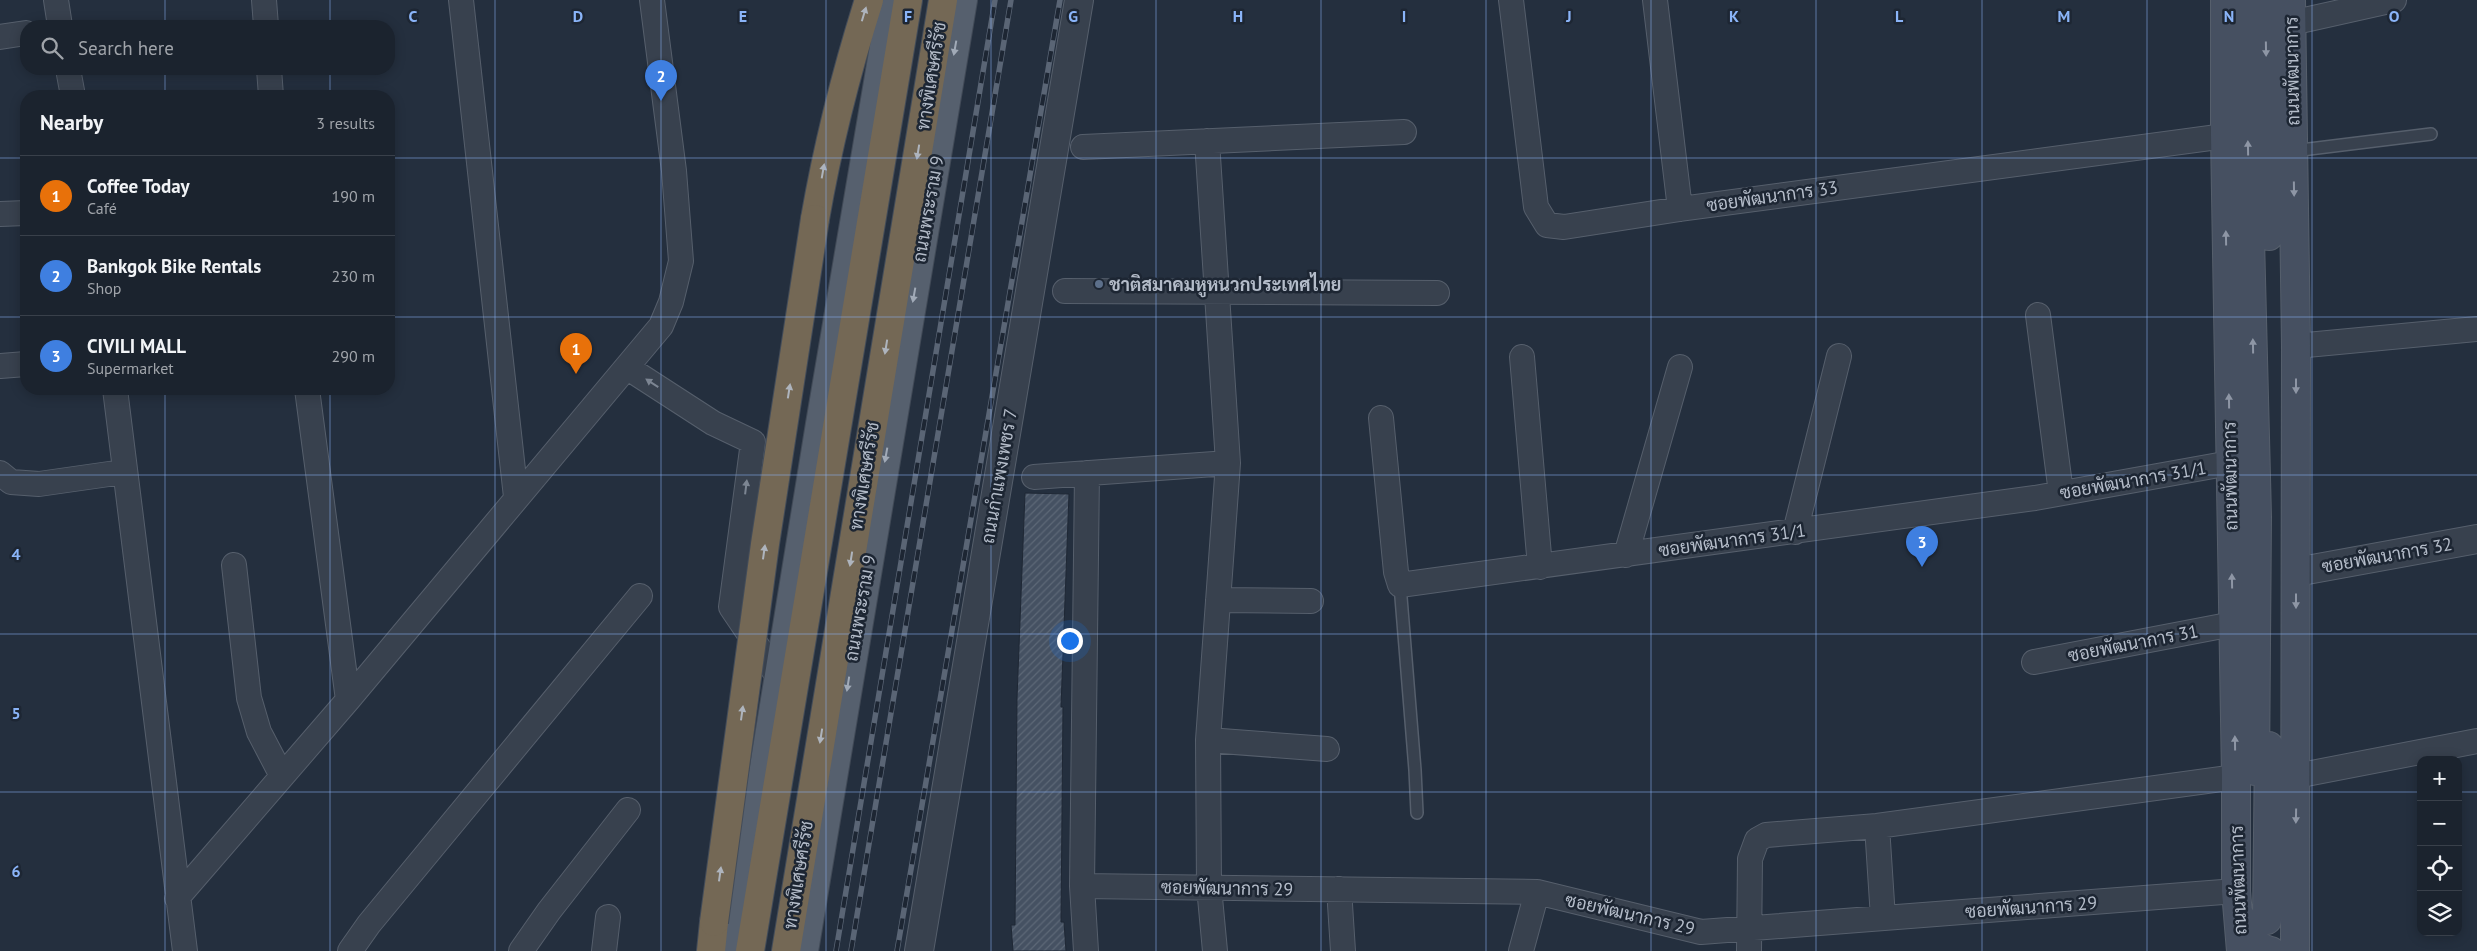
<!DOCTYPE html>
<html lang="en">
<head>
<meta charset="utf-8">
<style>
  :root { --surface:#1b232e; --page:#282f3a; --text:#f1f3f6; --muted:#a0a4aa; --line:#39404a; --accent:#8ab4f8 }
  body { margin:0; font-family:"PT Sans",Sarabun,sans-serif; background:var(--page); color:var(--text) }
  .controls { position:absolute; right:15px; bottom:15px; display:grid; overflow:hidden; border-radius:10px; box-shadow:0 2px 12px #0003 }
  .controls button { width:45px; height:45px; display:grid; place-items:center; padding:0; border:0; border-bottom:1px solid var(--line); background:var(--surface); color:var(--text); font:25px sans-serif }
  .you { position:absolute; left:1069px; top:640px; width:18px; height:18px; margin:-12px; border:4px solid #fff; border-radius:50%; background:#1a73e8; box-shadow:0 0 0 8px #1a73e833 }
  .badge { display:grid; place-items:center; width:32px; height:32px; border-radius:50%; background:var(--accent); color:#fff; font-size:16px; font-weight:700 }
  .pin { position:absolute; translate:-50% -41px; filter:drop-shadow(0 1px 2px #0008) }
  .pin::after { content:''; position:absolute; top:26px; width:18px; height:15px; background:inherit; clip-path:polygon(0 0,100% 0,50% 100%) }
  .list { margin:0; padding:0; list-style:none }
  h2 { display:flex; justify-content:space-between; align-items:center; height:65px; margin:0; padding:0 20px; font-size:21px }
  h2 small { font-size:16px; font-weight:400; color:var(--muted) }
  .list li { display:grid; grid-template-columns:32px 1fr auto; gap:15px; align-items:center; box-sizing:border-box; height:80px; padding:0 20px; border-top:1px solid var(--line) }
  .list b { display:block; font-size:19px; white-space:nowrap }
  .list p { margin:0; font-size:16px; white-space:nowrap; color:var(--muted) }
  .list em { font-size:16px; font-style:normal; color:var(--muted) }
  .icon { flex:none; width:28px; height:28px; fill:none; stroke:currentColor; stroke-width:2; stroke-linecap:round; stroke-linejoin:round }
  .map { position:relative; flex:none; width:2477px; height:951px; overflow:hidden }
  .search { position:absolute; background:var(--surface); box-shadow:0 2px 12px #0003; left:20px; top:20px; width:375px; height:55px; display:flex; align-items:center; gap:12px; box-sizing:border-box; padding:0 18px; border-radius:20px; color:var(--muted); font-size:19px }
  .panel { position:absolute; background:var(--surface); box-shadow:0 2px 12px #0003; left:20px; top:90px; width:375px; height:305px; border-radius:20px }
  .map>svg:first-child { display:block }
  .building { fill:url(#building-hatch); stroke:#1f2835 }
  .lines { fill:none; stroke-linecap:round; stroke-linejoin:round }
  .service-casing { stroke:#565f6c; stroke-width:14 }
  .minor-casing { stroke:#565f6c; stroke-width:26 }
  .tertiary-casing { stroke:#565f6c; stroke-width:30 }
  .secondary-casing { stroke:#565f6c; stroke-width:30 }
  .primary-casing { stroke:#414a57; stroke-width:30 }
  .motorway-casing { stroke:#434c59; stroke-width:30 }
  .service { stroke:#38414e; stroke-width:11 }
  .minor { stroke:#38414e; stroke-width:24 }
  .tertiary { stroke:#38414e; stroke-width:28 }
  .secondary { stroke:#465061; stroke-width:28 }
  .primary { stroke:#56606e; stroke-width:28 }
  .motorway { stroke:#746855; stroke-width:28 }
  .rail-casing { stroke:#5a6575; stroke-width:5.5 }
  .rail { stroke:#1d2633; stroke-width:4; stroke-dasharray:11; stroke-linecap:butt }
  .motorway-bridge-casing { stroke:#434c59; stroke-width:30; stroke-linecap:butt }
  .motorway-bridge { stroke:#746855; stroke-width:28 }
  .oneway { fill:#aeb4bd }
  .oneway2 { fill:#a1aab7 }
  .oneway3 { fill:#8e96a5 }
  .oneway4 { fill:#7c8592 }
  .grid { fill:none; stroke:#8ab4f8; stroke-width:1; stroke-opacity:0.55 }
  .service-dot { fill:#5c6f8a; stroke:#1d2633; stroke-width:2 }
  .labels { text-anchor:middle; dominant-baseline:central; stroke-width:5; stroke-linejoin:round; paint-order:stroke }
  .street-label { font-size:18px; fill:#b4bcc9; stroke:#1d2633 }
  .poi-label { font-size:18px; font-weight:bold; fill:#b4bcc9; stroke:#1d2633; text-anchor:start }
  .grid-label { font-size:16px; text-anchor:middle; font-weight:bold; fill:#8ab4f8; stroke:#1d2633; stroke-width:5; stroke-linejoin:round; paint-order:stroke }
</style>
</head>
<body>
<div class="map">
<svg width="2477" height="951" viewBox="0 0 2477 951">
  <defs>
    <pattern id="building-hatch" width="6" height="6" patternUnits="userSpaceOnUse" patternTransform="scale(1.25)"><rect width="6" height="6" fill="#455162"/><path d="M-1 1l2-2M0 6l6-6M5 7l2-2" fill="none" stroke="#5d6877"/></pattern>
  </defs>
  <rect width="100%" height="100%" fill="#242f3e"/>
  <path class="building" d="M1025,493L1069,494L1061,707H1063L1061,922H1064L1066,951H1013L1011,925H1015L1017,698Z"/>
  <g class="lines">
    <g class="service-casing">
      <path id="service" d="M2293,151L2431,134
        M1400,585L1415,770L1417,813"/>
    </g>
    <g class="minor-casing">
      <path id="minor" d="M56,0L60,26
        M264,0L266,26
        M461,0L516,497
        M1511,0L1536,207L1547,225L1564,227L1680,209L2225,136
        M1655,0L1680,209
        M2291,23L2394,0
        M0,37L26,33
        M68,69L73,96
        M269,69L271,96
        M1207,141L1228,463L1208,740L1209,887L1215,951
        M1083,147L1404,132
        M0,214L26,213
        M1065,291L1437,293
        M2038,315L2061,493
        M2296,346L2477,329
        M1522,357L1540,567
        M0,366L26,364
        M628,368L713,423L753,442L731,607L779,678
        M115,389L185,951
        M307,389L348,700
        M1381,418L1396,572L1400,585L2035,498L2230,463
        M0,473L11,482L39,484L123,472
        M1034,477L1228,463
        M1795,532L1839,356
        M1626,555L1680,367
        M234,565L249,698L259,732L282,776
        M1218,600L1311,601
        M2034,662L2233,624
        M1208,740L1327,749
        M2296,776L2477,741
        M1877,826L1883,918
        M1082,886L1537,892L1701,932L2236,891
        M1339,889L1343,951
        M177,898L348,700L661,326L671,302L681,261L674,171L652,0
        M350,951L369,924L640,596
        M521,951L549,911L628,810
        M604,951L608,917
        M1086,951L1082,886L1087,473
        M1521,951L1537,892
        M1749,951L1750,859L1757,840L1766,835L1877,826L2236,777"/>
    </g>
    <g class="tertiary-casing">
      <path id="tertiary" d="M2296,572L2477,539
        M919,951L1079,0"/>
    </g>
    <g class="secondary-casing">
      <path id="secondary" d="M2225,0V136L2236,777V891L2241,951
        M2244,0L2257,517L2255,771
        M2265,0L2269,236
        M2291,0L2296,346L2295,951
        M2240,916C2248,930 2253,948 2271,951
        M2267,920L2269,746"/>
    </g>
    <g class="primary-casing">
      <path id="primary" d="M734,951L820,424L892,0
        M804,951L963,0"/>
    </g>
    <g class="motorway-casing">
      <path id="motorway" d="M815,219C828,144 846,73 869,0
        M711,951L714,922
        M750,951L908,0
        M786,951L943,0"/>
    </g>
    <use href="#service" class="service"/>
    <use href="#minor" class="minor"/>
    <use href="#tertiary" class="tertiary"/>
    <use href="#secondary" class="secondary"/>
    <use href="#primary" class="primary"/>
    <use href="#motorway" class="motorway"/>
    <g class="rail-casing">
      <path id="rail" d="M836,951L995,0
        M851,951L1011,0
        M897,951L1060,0"/>
    </g>
    <use href="#rail" class="rail"/>
    <g class="motorway-bridge-casing">
      <path id="motorway-bridge" d="M714,922L765,544L815,219"/>
    </g>
    <use href="#motorway-bridge" class="motorway-bridge"/>
  </g>
  <defs><path id="oneway-solid" d="M-6-.8H1V-3.2L6.5 0L1 3.2V.8H-6Z" transform="scale(1.25)"/></defs>
  <g class="oneway">
    <use href="#oneway-solid" transform="translate(864 14) rotate(-73)"/>
    <use href="#oneway-solid" transform="translate(918 152) rotate(99)"/>
    <use href="#oneway-solid" transform="translate(823 171) rotate(-80)"/>
    <use href="#oneway-solid" transform="translate(886 347) rotate(99)"/>
    <use href="#oneway-solid" transform="translate(789 391) rotate(-81)"/>
    <use href="#oneway-solid" transform="translate(764 552) rotate(-82)"/>
    <use href="#oneway-solid" transform="translate(851 559) rotate(99)"/>
    <use href="#oneway-solid" transform="translate(742 713) rotate(-82)"/>
    <use href="#oneway-solid" transform="translate(821 736) rotate(99)"/>
    <use href="#oneway-solid" transform="translate(720 874) rotate(-82)"/>
  </g>
  <g class="oneway2">
    <use href="#oneway-solid" transform="translate(955 48) rotate(100)"/>
    <use href="#oneway-solid" transform="translate(914 295) rotate(100)"/>
    <use href="#oneway-solid" transform="translate(886 455) rotate(100)"/>
    <use href="#oneway-solid" transform="translate(848 684) rotate(99)"/>
  </g>
  <g class="oneway3">
    <use href="#oneway-solid" transform="translate(2266 49) rotate(89)"/>
    <use href="#oneway-solid" transform="translate(2248 148) rotate(-91)"/>
    <use href="#oneway-solid" transform="translate(2294 189) rotate(89)"/>
    <use href="#oneway-solid" transform="translate(2226 238) rotate(-91)"/>
    <use href="#oneway-solid" transform="translate(2253 346) rotate(-91)"/>
    <use href="#oneway-solid" transform="translate(2296 386) rotate(90)"/>
    <use href="#oneway-solid" transform="translate(2229 401) rotate(-91)"/>
    <use href="#oneway-solid" transform="translate(2232 581) rotate(-91)"/>
    <use href="#oneway-solid" transform="translate(2296 601) rotate(90)"/>
    <use href="#oneway-solid" transform="translate(2235 743) rotate(-91)"/>
    <use href="#oneway-solid" transform="translate(2296 816) rotate(91)"/>
  </g>
  <g class="oneway4">
    <use href="#oneway-solid" transform="translate(652 383) rotate(-147)"/>
    <use href="#oneway-solid" transform="translate(746 487) rotate(-83)"/>
  </g>
  <path class="grid" d="M165,0V26M330,0V26M495,0V951M661,0V951M826,0V951M991,0V951M1156,0V951M1321,0V951M1486,0V951M1651,0V951M1816,0V951M1982,0V951M2147,0V951M2312,0V951M165,69V96M330,69V96M0,158H26M389,158H2477M0,317H26M389,317H2477M165,389V951M330,389V951M0,475H2477M0,634H2477M0,792H2421M2458,792H2477"/>
  <circle class="service-dot" cx="1099" cy="284" r="5"/>
  <g class="labels">
    <g class="street-label">
      <text transform="translate(2292 71) rotate(-91)">ถนนพัฒนาการ</text>
      <text transform="translate(931 76) rotate(-81)">ทางพิเศษศรีรัช</text>
      <text transform="translate(1772 196) rotate(-8)">ซอยพัฒนาการ 33</text>
      <text transform="translate(928 209) rotate(-80)">ถนนพระราม 9</text>
      <text transform="translate(864 476) rotate(-81)">ทางพิเศษศรีรัช</text>
      <text transform="translate(999 476) rotate(-80)">ถนนกำแพงเพชร 7</text>
      <text transform="translate(2230 476) rotate(-91)">ถนนพัฒนาการ</text>
      <text transform="translate(2133 480) rotate(-10)">ซอยพัฒนาการ 31/1</text>
      <text transform="translate(1732 540) rotate(-8)">ซอยพัฒนาการ 31/1</text>
      <text transform="translate(2387 555) rotate(-10)">ซอยพัฒนาการ 32</text>
      <text transform="translate(860 608) rotate(-80)">ถนนพระราม 9</text>
      <text transform="translate(2133 643) rotate(-11)">ซอยพัฒนาการ 31</text>
      <text transform="translate(798 875) rotate(-81)">ทางพิเศษศรีรัช</text>
      <text transform="translate(2238 880) rotate(-92)">ถนนพัฒนาการ</text>
      <text transform="translate(1227 888) rotate(1)">ซอยพัฒนาการ 29</text>
      <text transform="translate(2031 907) rotate(-4)">ซอยพัฒนาการ 29</text>
      <text transform="translate(1630 914) rotate(13)">ซอยพัฒนาการ 29</text>
    </g>
    <g class="poi-label">
      <text x="1109" y="284">ชาติสมาคมหูหนวกประเทศไทย</text>
    </g>
  </g>
  <g class="grid-label">
    <text x="413" y="22">C</text>
    <text x="578" y="22">D</text>
    <text x="743" y="22">E</text>
    <text x="908" y="22">F</text>
    <text x="1073" y="22">G</text>
    <text x="1238" y="22">H</text>
    <text x="1404" y="22">I</text>
    <text x="1569" y="22">J</text>
    <text x="1734" y="22">K</text>
    <text x="1899" y="22">L</text>
    <text x="2064" y="22">M</text>
    <text x="2229" y="22">N</text>
    <text x="2394" y="22">O</text>
    <text x="16" y="560">4</text>
    <text x="16" y="719">5</text>
    <text x="16" y="877">6</text>
  </g>
</svg>
<div class="controls">
<button>+</button>
<button>−</button>
<button><svg class="icon" aria-label="locate" viewBox="0 0 24 24"><circle cx="12" cy="12" r="6"/><path d="M12 2v4M12 18v4M2 12h4M18 12h4"/></svg></button>
<button><svg class="icon" aria-label="layers" viewBox="0 0 24 24"><path d="M12 4l9 5-9 5-9-5zM3 14l9 5 9-5"/></svg></button>
</div>
<div class="you"></div>
<div class="pin badge" style="left:576px;top:374px;background:#e8710a">1</div>
<div class="pin badge" style="left:661px;top:101px;background:#3f7fe0">2</div>
<div class="pin badge" style="left:1922px;top:567px;background:#3f7fe0">3</div>
<div class="search"><svg class="icon" aria-label="search" viewBox="0 0 24 24"><circle cx="10" cy="10" r="6"/><path d="M15 15l6 6"/></svg>Search here</div>
<section class="panel">
<h2>Nearby<small>3 results</small></h2>
<ul class="list">
<li><span class="badge" style="background:#e8710a">1</span><div><b>Coffee Today</b><p>Café</p></div><em>190 m</em></li>
<li><span class="badge" style="background:#3f7fe0">2</span><div><b>Bankgok Bike Rentals</b><p>Shop</p></div><em>230 m</em></li>
<li><span class="badge" style="background:#3f7fe0">3</span><div><b>CIVILI MALL</b><p>Supermarket</p></div><em>290 m</em></li>
</ul>
</section>
</div>
</body>
</html>
